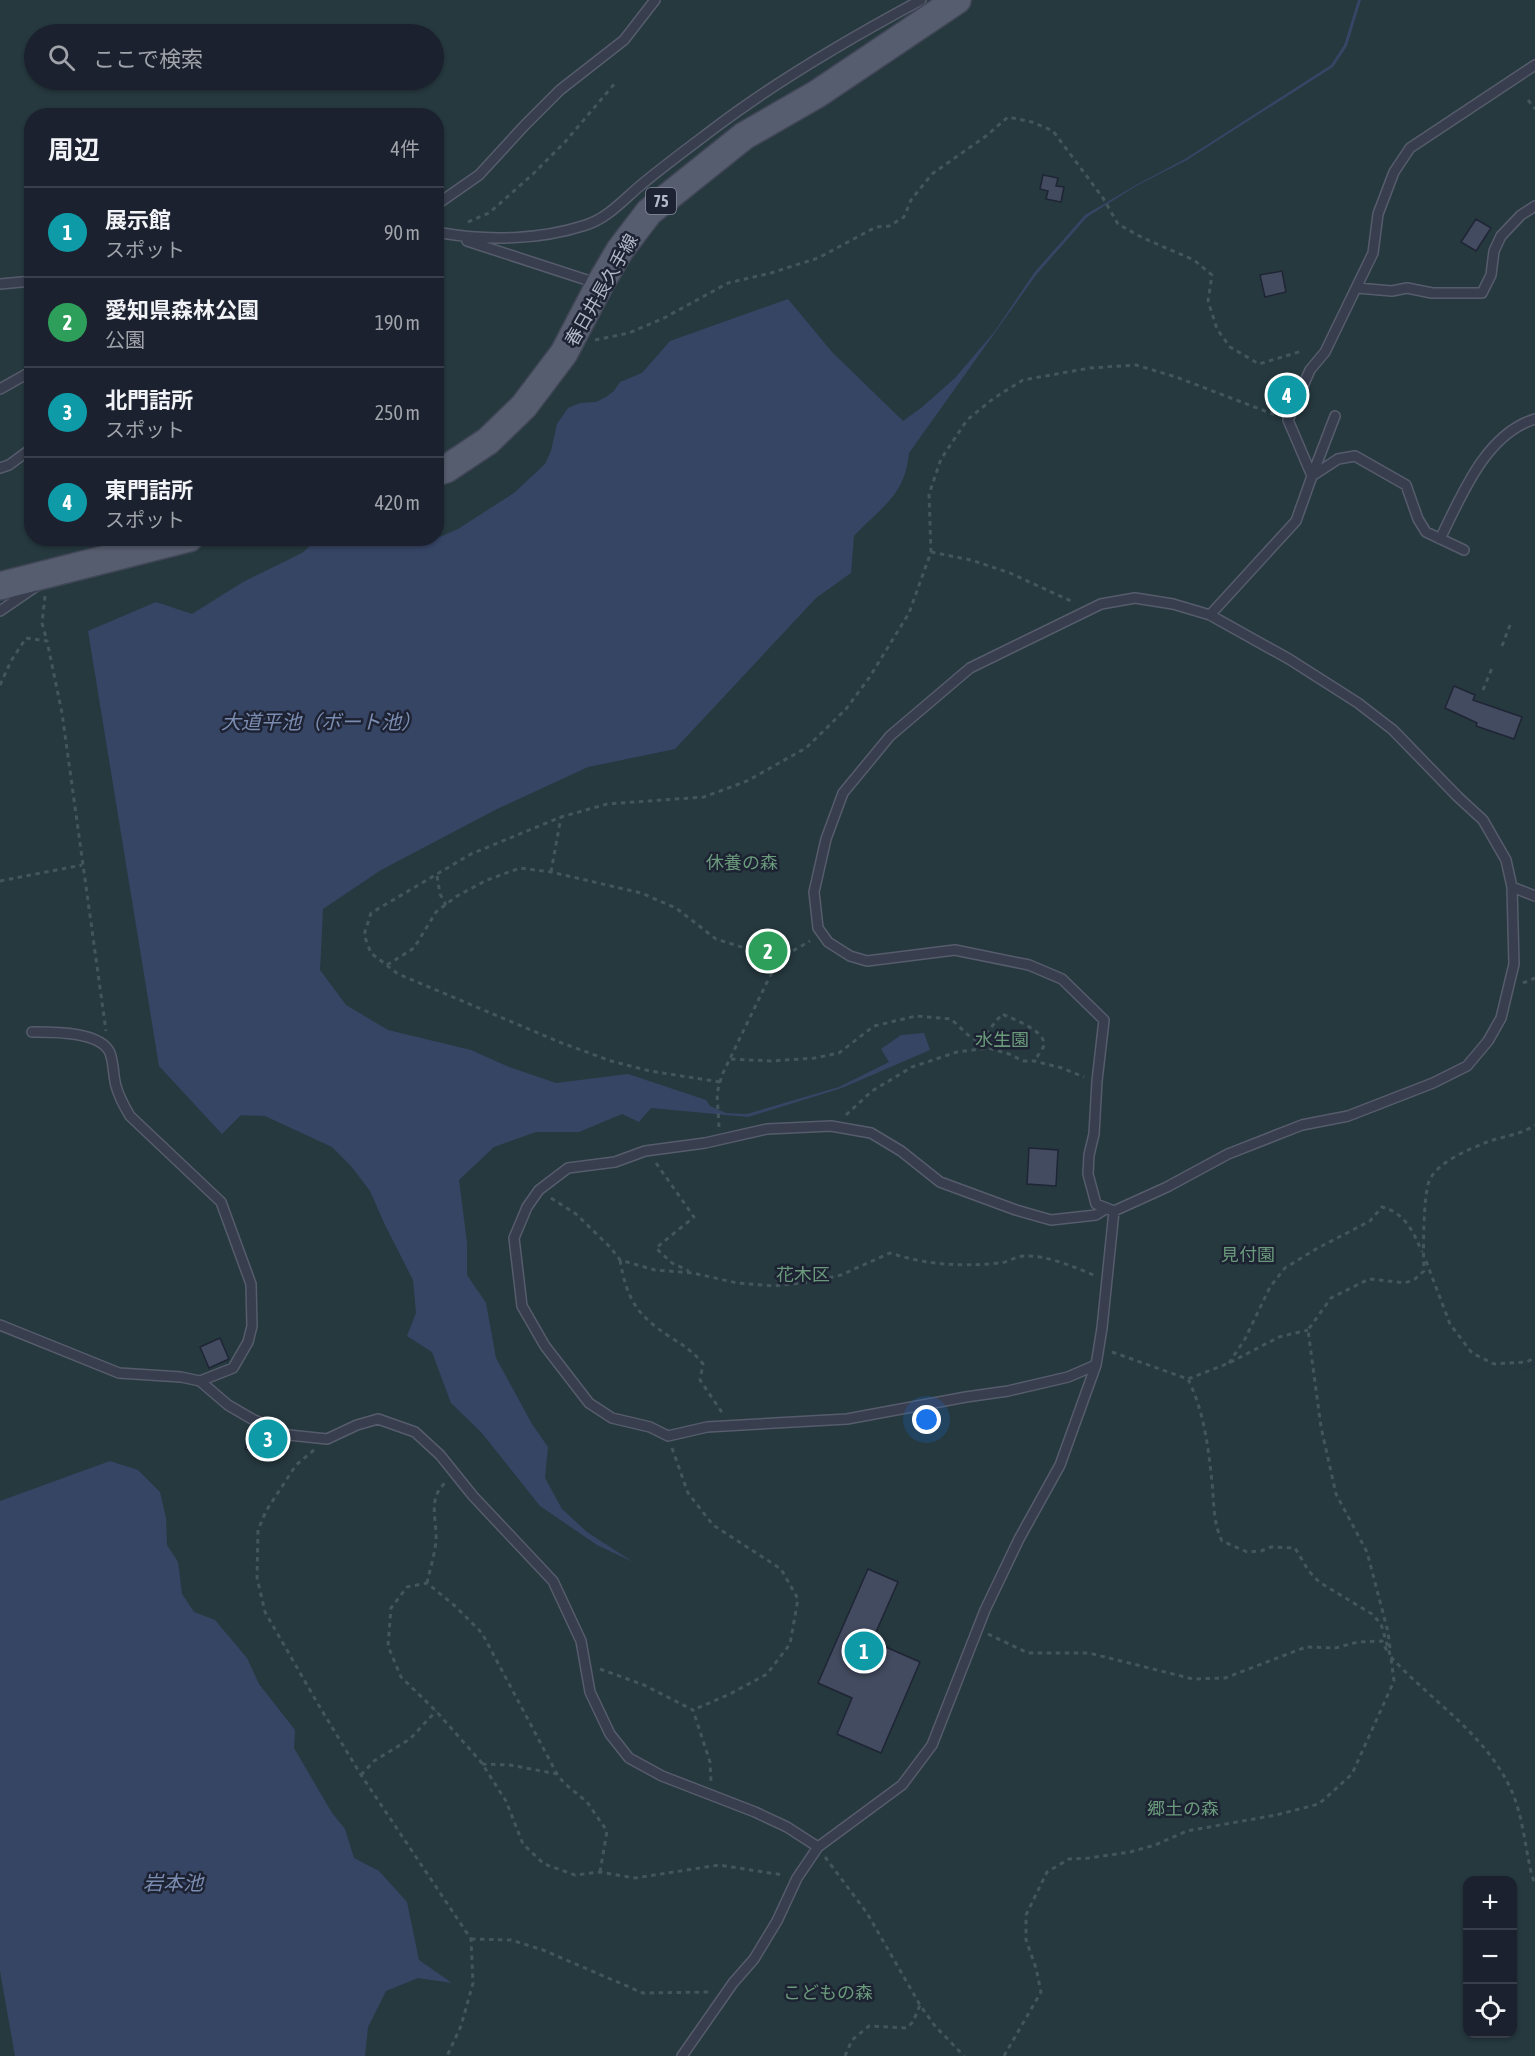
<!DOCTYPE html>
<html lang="ja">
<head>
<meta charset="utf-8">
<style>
  :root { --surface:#1b212e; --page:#282e3a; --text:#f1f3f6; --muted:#a0a3aa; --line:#393e4a; --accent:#89a7f9 }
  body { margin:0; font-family:"Asap Condensed","Noto Sans JP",sans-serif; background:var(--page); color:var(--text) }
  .controls { position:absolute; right:18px; bottom:18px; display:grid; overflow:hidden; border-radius:12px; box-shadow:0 2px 4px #0004 }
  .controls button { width:54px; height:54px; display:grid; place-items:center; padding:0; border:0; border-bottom:2px solid var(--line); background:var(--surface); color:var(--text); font:30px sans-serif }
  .you { position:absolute; left:927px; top:1420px; width:21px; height:21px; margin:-15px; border:4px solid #fff; border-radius:50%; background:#1a73e8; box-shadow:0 0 0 9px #1a73e833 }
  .badge { display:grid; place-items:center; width:39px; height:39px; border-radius:50%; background:var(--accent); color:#fff; font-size:20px; font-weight:700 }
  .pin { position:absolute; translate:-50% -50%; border:3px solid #fff; box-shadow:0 2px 6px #0006 }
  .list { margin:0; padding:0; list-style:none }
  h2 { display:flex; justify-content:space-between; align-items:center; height:78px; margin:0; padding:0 24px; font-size:26px }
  h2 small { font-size:20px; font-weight:400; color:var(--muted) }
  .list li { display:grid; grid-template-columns:39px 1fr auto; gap:18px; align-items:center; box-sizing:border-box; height:90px; padding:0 24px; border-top:2px solid var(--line) }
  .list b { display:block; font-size:22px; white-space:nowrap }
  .list p { margin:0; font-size:20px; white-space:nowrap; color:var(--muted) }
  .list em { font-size:20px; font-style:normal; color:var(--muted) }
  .icon { flex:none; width:33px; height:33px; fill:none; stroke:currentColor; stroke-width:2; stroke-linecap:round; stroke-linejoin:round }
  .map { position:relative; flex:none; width:1535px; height:2056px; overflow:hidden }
  .search { position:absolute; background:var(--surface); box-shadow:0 2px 4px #0004; left:24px; top:24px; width:420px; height:66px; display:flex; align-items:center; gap:15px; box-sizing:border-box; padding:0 21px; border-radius:33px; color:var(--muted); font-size:22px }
  .panel { position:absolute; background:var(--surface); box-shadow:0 2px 4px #0004; left:24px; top:108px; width:420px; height:438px; border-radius:24px }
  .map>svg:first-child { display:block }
  .green { fill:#26393f; fill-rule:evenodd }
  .water { fill:#374565 }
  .building { fill:#434b60; stroke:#1f2535; stroke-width:1.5 }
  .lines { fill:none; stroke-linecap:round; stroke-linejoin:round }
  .lane-casing { stroke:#565c6c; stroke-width:12 }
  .primary-casing { stroke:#414757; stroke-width:30 }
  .path { stroke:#44565c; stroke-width:3; stroke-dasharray:4.5 4.5; stroke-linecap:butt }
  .lane { stroke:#383e4e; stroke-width:9 }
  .primary { stroke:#565d6e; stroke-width:27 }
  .labels { text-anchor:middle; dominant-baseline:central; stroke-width:5; stroke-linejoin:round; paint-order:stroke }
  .shield { fill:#1d2333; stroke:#878c9c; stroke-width:1.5 }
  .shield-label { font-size:16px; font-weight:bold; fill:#b4b9c9 }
  .street-label { font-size:18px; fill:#b4b9c9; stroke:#1d2333 }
  .park-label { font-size:18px; fill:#6a9a7b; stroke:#1d2333 }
  .water-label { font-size:20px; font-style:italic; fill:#7b8cb1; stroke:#1d2333 }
</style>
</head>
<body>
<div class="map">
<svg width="1535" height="2056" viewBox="0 0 1535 2056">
  <rect width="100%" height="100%" fill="#242c3e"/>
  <path class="green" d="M0,0H1535V1363L1522,1371L1535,1364V2056H0ZM34,34H434V80H34ZM32,116H436V538H32ZM1468,1880H1512V2034H1468Z"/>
  <path class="water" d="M1358,0H1361L1347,46L1333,67L1187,160L1136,186L1087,217L1036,275L909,453C905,496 881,507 854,536L851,573L816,598L675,749L588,767L497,809L381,870L323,909L320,970L346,1005L388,1030L471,1050L509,1067L556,1083L628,1074L706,1100L710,1106L726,1113L747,1114L839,1087L889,1062L881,1049L901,1035L924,1033L930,1050L842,1088L748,1117L651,1108L639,1122L622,1114L579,1132H536L494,1147L459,1180L467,1243V1275L486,1303L496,1358L532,1424L548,1447L545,1478L562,1509L587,1532L633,1562L597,1545L540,1506L481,1432L451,1403L432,1352L407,1336L416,1313L413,1280L385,1225L370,1191L351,1166L332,1147L265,1116L241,1115L222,1134L159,1066L88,631L156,602L192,614L243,582L302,553L314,542L325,541L380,546L406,544L435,539L458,529L514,493L545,464L551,451L557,424L568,408L580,403L596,402L606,397L614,391L620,382L642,373L670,341L788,299L832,352L903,421L921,408L955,378L995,331L1034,273L1085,215L1136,185L1185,159L1331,65L1344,45Z
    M110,1461L138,1470L160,1492L166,1518L167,1545L178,1562L182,1594L194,1612L215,1620L247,1658L259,1684L295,1730L294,1748L332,1813L345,1829L354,1858L379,1871L407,1902L419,1960L452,1983L418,1978L386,1991L368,2027L365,2056H15L0,1971V1501Z"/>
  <path class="building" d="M1043,175L1058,178L1056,186L1064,187L1061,202L1046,199L1048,191L1040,189Z
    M1476,219L1491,228L1476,251L1461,242Z
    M1282,271L1286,292L1265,297L1260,275Z
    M1283,384L1295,388L1287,405L1277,401Z
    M1454,686L1475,695L1473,700L1522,717L1514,739L1476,726L1477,723L1445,708Z
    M1029,1148L1058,1150L1056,1186L1027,1184Z
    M220,1338L229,1359L209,1368L200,1347Z
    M254,1427L286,1441L283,1449L268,1442L262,1456L245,1449Z
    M868,1569L898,1582L872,1641L920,1662L881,1753L837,1734L852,1698L818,1683Z"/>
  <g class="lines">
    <g class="lane-casing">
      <path id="lane" d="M436,205L479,175L525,125L560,90L624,40L655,0
        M442,233C488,241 540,240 586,225C608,218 623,200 641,185C665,165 691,146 716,127C781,78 850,38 921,0
        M467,241L596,283
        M0,284L32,281
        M1357,288L1392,291L1407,288L1432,293H1482L1491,275L1494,251L1501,236L1521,215L1535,206
        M0,389L32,371
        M0,468L9,465L32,448
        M1312,476L1338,459L1355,456L1406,485L1418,519L1426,532L1464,550
        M1312,476L1335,416
        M1440,539C1461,497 1485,434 1535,419
        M1135,598L1173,604L1210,615L1289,659L1358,703L1393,730L1458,797L1483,820L1506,860L1512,887L1514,964L1501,1018L1488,1041L1467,1066L1433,1083L1348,1116L1302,1125L1228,1154L1167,1187L1114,1211L1096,1204L1088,1174L1089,1155L1094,1134L1097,1081L1104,1020L1062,979L1029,965L955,950L867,961L850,956L828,942L818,928L814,892L826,839L843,793L890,736L970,668L1101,604Z
        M0,611L38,585
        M1210,615L1296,521L1312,476L1288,420L1310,370L1325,352L1373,253L1378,214L1394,172L1410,148L1535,65
        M1512,887L1535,896
        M32,1032C52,1032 101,1031 110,1053C114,1064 113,1075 116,1086C119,1097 124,1106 130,1116L221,1202L251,1284L252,1326L248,1342L233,1368L200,1381
        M0,1325L119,1373L181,1377L200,1381L228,1405L252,1419L289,1435L327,1439L357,1425L378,1419L415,1432L440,1455L473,1496L553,1581L581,1641L590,1692L610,1734L629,1758L662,1776L755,1812L787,1827L818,1847
        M1096,1365L1068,1377L1008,1391L966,1397L847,1419L707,1427L668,1436L650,1427L612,1418L589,1403L545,1346L522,1306L514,1238L527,1207L539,1190L568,1168L615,1162L645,1151L705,1143L767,1129L831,1126L871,1133L901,1151L940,1182L1016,1210L1051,1220L1096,1215L1107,1208
        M682,2056L733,1983L754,1959L777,1921L797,1878L818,1847L902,1785L932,1745L985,1610L1019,1539L1060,1465L1096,1365L1102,1328L1114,1211"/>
    </g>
    <g class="primary-casing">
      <path id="primary" d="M436,472L446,469L488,441L524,406L564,353L600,284L620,250L649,212L744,136L817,94L957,0
        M0,586L189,538"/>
    </g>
    <path class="path" d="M1528,100L1535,109
      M468,222L489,213L532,175L565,142L616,82
      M595,340L629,333L664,318L728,283L771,273L818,258L876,227L889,226L904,217L911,200L932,174L986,136L1008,117L1032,122L1053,131L1103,198L1118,224L1143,238L1194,260L1212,275L1208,301L1217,329L1230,347L1259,364L1302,351
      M931,552L971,560L1010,573L1073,602
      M45,596L42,623L47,641
      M1502,646L1510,625
      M0,685L11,661L26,638L47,641L62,713L106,1031
      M1483,690L1492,668
      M551,872L561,817
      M437,876L440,894L446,905
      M0,881L82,865
      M387,965L414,948L436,912L457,896L487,880L520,868L551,872L641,893L676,908L716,939L758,952L782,957
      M1523,983L1535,978
      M980,1041L1002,1014C1013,1019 1044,1030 1044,1044C1044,1049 1037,1056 1034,1061
      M731,1059L771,1061L815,1058L839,1053L874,1026L916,1016L951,1019L968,1035L988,1048
      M720,1082L650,1071L611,1061L562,1043L398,974L371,953L364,935L371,913L471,854L561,817L607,804L704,797L747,781L806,748L846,709L869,678L909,613L931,552L929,494L941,459L967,420L994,398L1023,380L1090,368L1136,365L1176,377L1278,416
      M846,1115L872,1091L912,1067L957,1052L988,1048L1009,1054L1023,1061H1034L1062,1068L1084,1077
      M719,1127L717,1093L722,1075L769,978L782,957L810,941
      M656,1163L694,1217L656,1248L672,1263L689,1271
      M551,1198L576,1214L611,1248L620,1260L655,1270L693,1273L737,1283L774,1286L811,1282L841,1275L890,1253C928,1265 960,1267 999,1263C1008,1263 1017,1255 1026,1256C1050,1256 1074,1267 1096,1276
      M620,1260C627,1300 637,1315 670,1337C683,1345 694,1352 703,1364L700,1380L723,1414
      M1426,1261L1450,1324L1472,1353L1494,1364L1526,1362L1535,1358
      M1112,1352L1188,1379L1229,1363L1279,1337L1308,1330
      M1229,1363L1245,1339L1270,1287L1285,1268L1316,1249L1370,1221L1382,1207C1405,1213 1413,1231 1422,1252
      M672,1448L688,1493L713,1525L781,1569L798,1599L790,1644L767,1674L730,1694L693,1710
      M314,1450L296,1465L266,1511L258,1530L257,1578L265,1612L318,1704L361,1775L471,1939L473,1983L461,2026L447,2056
      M427,1583C430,1569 435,1554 436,1540C437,1518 427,1499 446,1482
      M988,1634L1028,1653H1089L1193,1679L1225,1678L1306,1647L1335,1648L1358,1642L1382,1641L1387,1651
      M1390,1648L1388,1632L1367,1552L1336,1494L1321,1427L1308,1330L1331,1298L1369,1279L1405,1283L1415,1279L1424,1271C1423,1254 1423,1192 1430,1179C1441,1160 1468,1150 1487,1142C1503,1136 1521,1135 1535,1125
      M1391,1657C1432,1702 1488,1735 1513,1794C1521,1814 1524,1836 1528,1857C1530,1866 1531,1876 1535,1883
      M600,1669L644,1685L693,1710L710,1762L711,1782
      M482,1764L510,1765L557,1774
      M361,1775L374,1761L410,1739L436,1711
      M825,1857L867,1913L920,2005L935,2026L964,2056
      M600,1872L607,1831L587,1802L564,1783L557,1774L482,1633L455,1606L427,1583L407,1587L391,1608L388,1646L401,1677L436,1711L481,1762L506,1801L523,1844L544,1864L575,1875L600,1872L635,1878L719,1865L783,1875
      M471,1939L511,1940L543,1950L643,1993L710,1992
      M845,2056L852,2040L869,2026L906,2028L913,2022L920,2005
      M1004,2056L1041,1992L1036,1968L1026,1940V1915L1047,1872L1069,1859L1089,1858L1130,1852L1155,1845L1187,1831L1276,1815L1319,1804L1352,1774L1394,1681L1391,1658L1381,1624L1372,1614L1319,1582L1308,1570L1295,1548L1271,1547L1261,1551L1247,1552L1222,1541C1213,1523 1214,1502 1212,1482C1208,1445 1204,1412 1188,1379"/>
    <use href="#lane" class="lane"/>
    <use href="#primary" class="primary"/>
  </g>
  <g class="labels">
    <rect class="shield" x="646" y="188" width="30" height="26" rx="4.5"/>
    <g class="shield-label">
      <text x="661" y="201">75</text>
    </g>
    <g class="street-label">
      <text transform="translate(601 290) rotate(-60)">春日井長久手線</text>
    </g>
    <g class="park-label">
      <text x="742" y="862">休養の森</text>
      <text x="1002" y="1039">水生園</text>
      <text x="1248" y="1254">見付園</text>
      <text x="803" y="1274">花木区</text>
      <text x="1183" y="1808">郷土の森</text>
      <text x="828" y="1992">こどもの森</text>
    </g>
    <g class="water-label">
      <text x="321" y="721">大道平池（ボート池）</text>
      <text x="173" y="1882">岩本池</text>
    </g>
  </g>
</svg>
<div class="controls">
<button>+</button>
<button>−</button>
<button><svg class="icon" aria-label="locate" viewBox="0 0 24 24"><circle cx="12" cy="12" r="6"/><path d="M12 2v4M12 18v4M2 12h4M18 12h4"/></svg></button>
</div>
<div class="you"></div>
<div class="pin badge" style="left:864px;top:1651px;background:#0f9aa8">1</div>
<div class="pin badge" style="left:768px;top:951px;background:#2e9e5b">2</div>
<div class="pin badge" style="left:268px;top:1439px;background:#0f9aa8">3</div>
<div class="pin badge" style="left:1287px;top:395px;background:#0f9aa8">4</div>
<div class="search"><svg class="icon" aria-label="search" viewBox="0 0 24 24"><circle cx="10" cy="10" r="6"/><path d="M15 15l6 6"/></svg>ここで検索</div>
<section class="panel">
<h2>周辺<small>4件</small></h2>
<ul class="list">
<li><span class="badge" style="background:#0f9aa8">1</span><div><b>展示館</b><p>スポット</p></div><em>90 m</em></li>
<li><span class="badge" style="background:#2e9e5b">2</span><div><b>愛知県森林公園</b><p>公園</p></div><em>190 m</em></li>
<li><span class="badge" style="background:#0f9aa8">3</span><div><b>北門詰所</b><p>スポット</p></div><em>250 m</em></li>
<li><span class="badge" style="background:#0f9aa8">4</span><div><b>東門詰所</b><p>スポット</p></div><em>420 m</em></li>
</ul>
</section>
</div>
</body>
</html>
